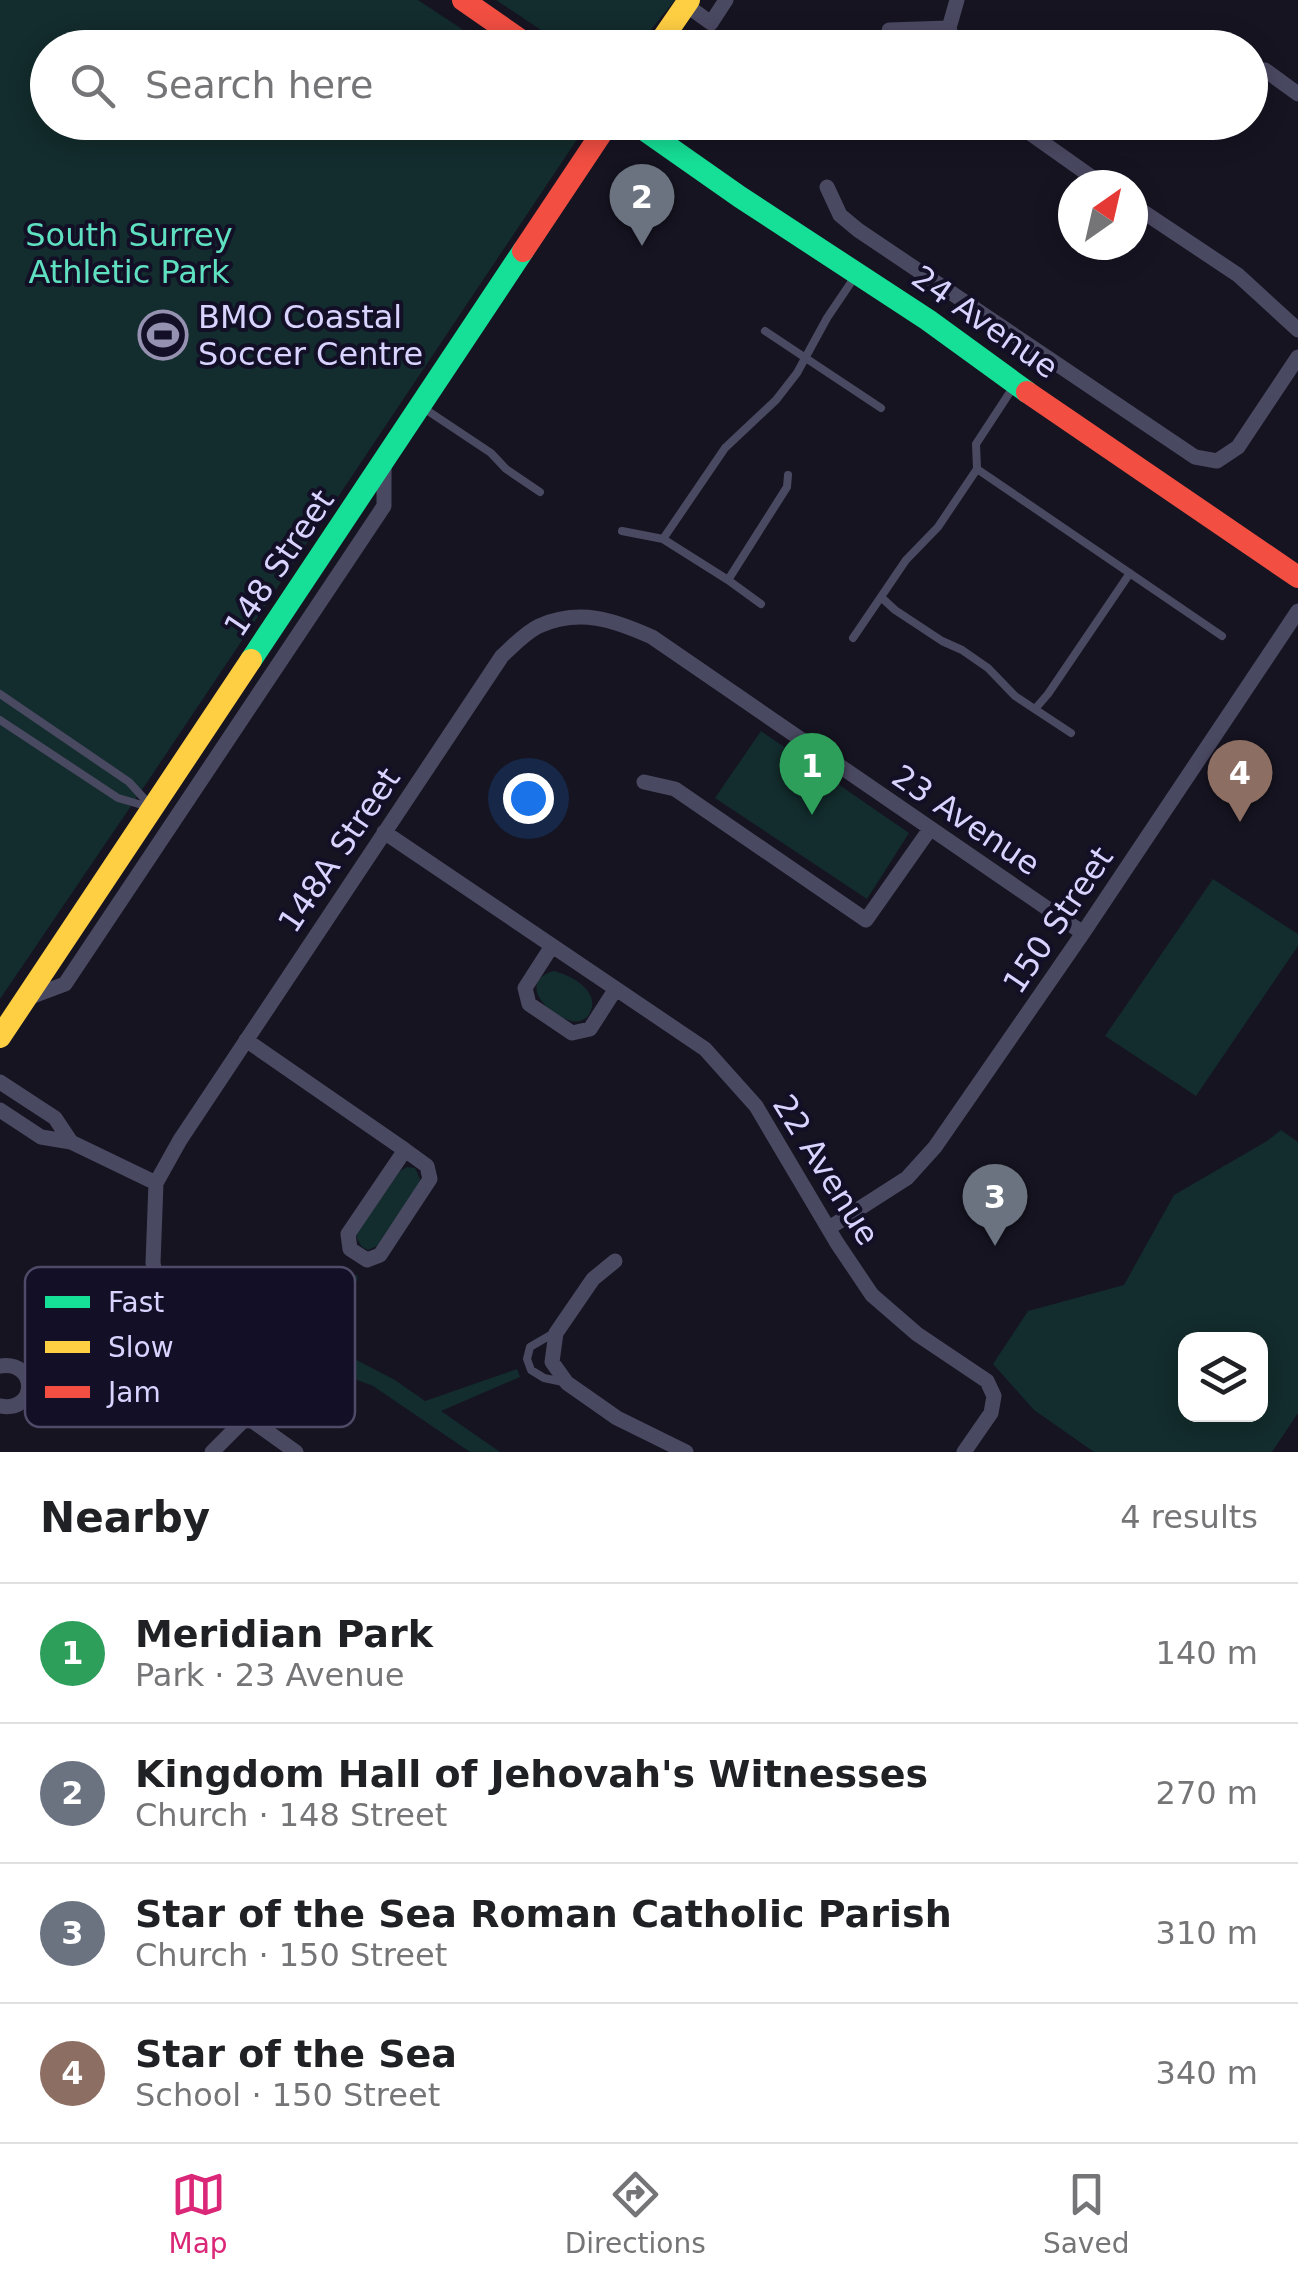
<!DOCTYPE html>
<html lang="en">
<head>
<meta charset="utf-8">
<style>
  :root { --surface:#fff; --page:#f2f2f2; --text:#202124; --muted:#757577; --line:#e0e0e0; --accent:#db2777 }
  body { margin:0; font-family:"DejaVu Sans",sans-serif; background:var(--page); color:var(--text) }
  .controls { position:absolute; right:30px; bottom:30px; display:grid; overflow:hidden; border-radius:20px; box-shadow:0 5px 25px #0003 }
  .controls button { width:90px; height:90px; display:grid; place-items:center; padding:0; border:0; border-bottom:2px solid var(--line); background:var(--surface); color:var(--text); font:50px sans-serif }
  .compass { position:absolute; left:1058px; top:170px; width:90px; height:90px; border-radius:50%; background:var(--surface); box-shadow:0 5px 25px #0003; rotate:34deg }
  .you { position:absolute; left:528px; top:798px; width:35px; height:35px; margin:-25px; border:8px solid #fff; border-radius:50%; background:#1a73e8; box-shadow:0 0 0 15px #1a73e833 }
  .badge { display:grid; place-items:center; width:65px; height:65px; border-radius:50%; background:var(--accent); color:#fff; font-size:32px; font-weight:700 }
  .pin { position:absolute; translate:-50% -82px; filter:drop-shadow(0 2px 5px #0008) }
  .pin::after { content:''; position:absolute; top:52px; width:35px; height:30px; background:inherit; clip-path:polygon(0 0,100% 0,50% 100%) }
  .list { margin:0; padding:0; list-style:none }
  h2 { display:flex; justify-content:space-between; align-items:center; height:130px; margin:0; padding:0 40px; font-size:42px }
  h2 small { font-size:32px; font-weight:400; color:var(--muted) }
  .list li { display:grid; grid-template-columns:65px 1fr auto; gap:30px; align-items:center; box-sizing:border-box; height:140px; padding:0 40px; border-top:2px solid var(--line) }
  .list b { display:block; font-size:38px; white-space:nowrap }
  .list p { margin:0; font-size:32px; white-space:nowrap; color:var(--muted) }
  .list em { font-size:32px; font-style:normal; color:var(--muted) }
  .icon { flex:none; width:55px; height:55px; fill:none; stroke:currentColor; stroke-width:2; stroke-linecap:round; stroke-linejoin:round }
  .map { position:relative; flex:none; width:1298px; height:1452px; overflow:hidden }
  .search { position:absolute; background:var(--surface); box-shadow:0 5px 25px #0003; left:30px; right:30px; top:30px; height:110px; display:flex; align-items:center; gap:25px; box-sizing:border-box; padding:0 35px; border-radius:55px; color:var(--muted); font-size:38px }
  .sheet { height:690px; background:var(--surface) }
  nav { display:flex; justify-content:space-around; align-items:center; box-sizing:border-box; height:140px; border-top:2px solid var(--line); background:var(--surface); font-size:28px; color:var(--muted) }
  nav a { display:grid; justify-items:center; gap:5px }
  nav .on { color:var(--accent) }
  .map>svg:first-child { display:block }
  .green { fill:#132c2d; fill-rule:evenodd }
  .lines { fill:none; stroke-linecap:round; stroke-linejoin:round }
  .lane { stroke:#4a4962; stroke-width:8 }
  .street { stroke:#4a4962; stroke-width:15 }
  .fast { stroke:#16e098; stroke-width:22 }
  .slow { stroke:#ffcf43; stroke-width:22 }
  .jam { stroke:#f24e42; stroke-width:22 }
  .labels { text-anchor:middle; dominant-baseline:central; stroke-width:8; stroke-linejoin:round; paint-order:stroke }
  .park-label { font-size:32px; fill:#5fe0c0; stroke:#130f26 }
  .poi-label { font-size:32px; fill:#d9d4ff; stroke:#130f26; text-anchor:start }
  .street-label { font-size:32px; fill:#d9d4ff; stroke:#130f26 }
  .key { fill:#130f26; stroke:#4e4a67; stroke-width:2.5 }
  .key-label { font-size:28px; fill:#d9d4ff }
</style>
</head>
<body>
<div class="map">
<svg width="1298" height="1452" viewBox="0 0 1298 1452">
  <rect width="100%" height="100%" fill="#161421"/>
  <path class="green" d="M0,0H418L489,47L48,48V122L588,123L152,775L0,999Z
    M496,0H675L637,47H581L544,32Z
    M761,731L909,833L867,899L715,798Z
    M1213,879L1298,934V946L1196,1096L1105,1036Z
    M553,971C569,974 599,990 591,1010C589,1016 586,1019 580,1021C562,1027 510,985 553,971Z
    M1281,1130L1298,1142V1413L1272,1452H1094L1034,1410L993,1364L1028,1311L1124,1285L1174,1195L1267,1141ZM1186,1340H1260V1414H1186Z
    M407,1167L415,1168L420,1179L419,1184L377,1246L368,1250L362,1247L356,1237L358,1231L400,1171Z
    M351,1273L358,1276L339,1351L395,1380L425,1401L517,1369L520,1377L441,1411L500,1452H470L373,1386L339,1373L290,1422L265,1405L323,1347Z"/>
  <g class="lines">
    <path class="lane" d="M765,331L881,408
      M422,407L491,453L506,469L540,492
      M977,469L1222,636
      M622,531L663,539L728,580L787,487L788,475
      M663,539L725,448L776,400L797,373L827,318L854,278
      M728,580L761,604
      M882,598L895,610L942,641L962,650L988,668L1015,696L1071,733
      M853,638L906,560L938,527L977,469L976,444L1014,386
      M0,694L129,782L150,805
      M1035,709L1048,694L1130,573
      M0,720L118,798L149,807
      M554,1333L530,1347L527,1359L531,1370L544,1378L563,1382"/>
    <path class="street" d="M686,5L711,23L726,0
      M889,30L949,28
      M955,48L949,28L957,0
      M1265,70L1298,94
      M1014,122L1103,185
      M827,187L840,215L858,230L1195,457L1217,461L1238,447L1298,357
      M1133,205L1238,275L1298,330
      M644,782L675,789L866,920L930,829
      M384,832L705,1049L756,1106L837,1243L872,1295L917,1334L987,1381L994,1396L991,1413L964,1452
      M552,946L525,988L529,1004L572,1033L590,1029L615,990
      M25,999L65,984L384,506V463
      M246,1040L405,1150L348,1234L350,1249L367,1260L380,1255L430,1179L427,1166L405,1150
      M0,1082L55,1118L71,1142
      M0,1110L41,1137L71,1142L156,1183
      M829,1228L907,1178L935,1147L1083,933L1298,611
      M615,1261L593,1279L556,1333L552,1362L567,1383L617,1418L686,1452
      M0,1366C38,1360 38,1413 0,1406
      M212,1452L246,1418
      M296,1452L227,1403L199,1373L175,1334L161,1301L153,1263L156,1183L180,1140L502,656C513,646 526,632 539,626C580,608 614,620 652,637L1083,933"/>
    <path class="fast" d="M633,122L740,197L928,320L1027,392
      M251,660L523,251"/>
    <path class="slow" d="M656,48L689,0
      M0,1037L251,660"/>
    <path class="jam" d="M463,0L532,48
      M523,251L609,122
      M1027,392L1298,577"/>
  </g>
  <defs>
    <g id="stadium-ring" transform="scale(2.5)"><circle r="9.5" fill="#130f26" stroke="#9591b1" stroke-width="1.5"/><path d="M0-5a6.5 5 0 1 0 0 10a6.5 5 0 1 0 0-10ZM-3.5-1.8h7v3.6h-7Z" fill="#9591b1"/></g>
  </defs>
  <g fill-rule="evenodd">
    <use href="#stadium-ring" x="163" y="335"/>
  </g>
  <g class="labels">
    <g class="park-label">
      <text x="129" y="235">South Surrey<tspan x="129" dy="37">Athletic Park</tspan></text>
    </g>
    <g class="poi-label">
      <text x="198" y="317">BMO Coastal<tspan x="198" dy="37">Soccer Centre</tspan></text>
    </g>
    <g class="street-label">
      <text transform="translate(985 322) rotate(35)">24 Avenue</text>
      <text transform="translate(279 563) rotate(-56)">148 Street</text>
      <text transform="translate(966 820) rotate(34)">23 Avenue</text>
      <text transform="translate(339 850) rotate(-56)">148A Street</text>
      <text transform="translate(1058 920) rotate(-56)">150 Street</text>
      <text transform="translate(826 1170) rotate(58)">22 Avenue</text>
    </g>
  </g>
  <rect x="25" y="1267" width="330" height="160" rx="15" class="key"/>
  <rect x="45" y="1296" width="45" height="12" fill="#16e098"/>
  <rect x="45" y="1341" width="45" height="12" fill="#ffcf43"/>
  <rect x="45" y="1386" width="45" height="12" fill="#f24e42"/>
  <g class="key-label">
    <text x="108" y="1312">Fast</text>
    <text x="108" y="1357">Slow</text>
    <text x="108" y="1402">Jam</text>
  </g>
</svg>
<div class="controls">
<button><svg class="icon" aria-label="layers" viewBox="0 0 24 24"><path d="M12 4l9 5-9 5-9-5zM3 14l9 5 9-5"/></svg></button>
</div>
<svg class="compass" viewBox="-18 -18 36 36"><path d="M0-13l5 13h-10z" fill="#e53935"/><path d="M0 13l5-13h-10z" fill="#757577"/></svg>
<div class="you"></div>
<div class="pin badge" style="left:812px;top:815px;background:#2e9e5b">1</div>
<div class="pin badge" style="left:642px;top:246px;background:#6b7280">2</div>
<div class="pin badge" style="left:995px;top:1246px;background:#6b7280">3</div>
<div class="pin badge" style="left:1240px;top:822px;background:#8d6e63">4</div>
<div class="search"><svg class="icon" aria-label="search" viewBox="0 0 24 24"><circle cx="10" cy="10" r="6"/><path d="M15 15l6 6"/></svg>Search here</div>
</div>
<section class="sheet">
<h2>Nearby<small>4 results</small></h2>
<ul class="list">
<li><span class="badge" style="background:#2e9e5b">1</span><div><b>Meridian Park</b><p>Park · 23 Avenue</p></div><em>140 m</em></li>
<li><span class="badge" style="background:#6b7280">2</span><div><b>Kingdom Hall of Jehovah's Witnesses</b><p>Church · 148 Street</p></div><em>270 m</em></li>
<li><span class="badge" style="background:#6b7280">3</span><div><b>Star of the Sea Roman Catholic Parish</b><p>Church · 150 Street</p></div><em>310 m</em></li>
<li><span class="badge" style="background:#8d6e63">4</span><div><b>Star of the Sea</b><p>School · 150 Street</p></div><em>340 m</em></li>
</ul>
</section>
<nav>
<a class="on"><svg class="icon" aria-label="map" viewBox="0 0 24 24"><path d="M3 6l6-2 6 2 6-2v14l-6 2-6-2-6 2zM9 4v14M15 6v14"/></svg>Map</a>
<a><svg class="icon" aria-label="directions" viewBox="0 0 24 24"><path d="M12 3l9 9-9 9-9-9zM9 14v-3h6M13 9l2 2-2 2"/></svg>Directions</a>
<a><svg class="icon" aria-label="saved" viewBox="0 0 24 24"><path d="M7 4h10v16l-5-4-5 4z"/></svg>Saved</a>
</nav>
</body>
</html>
